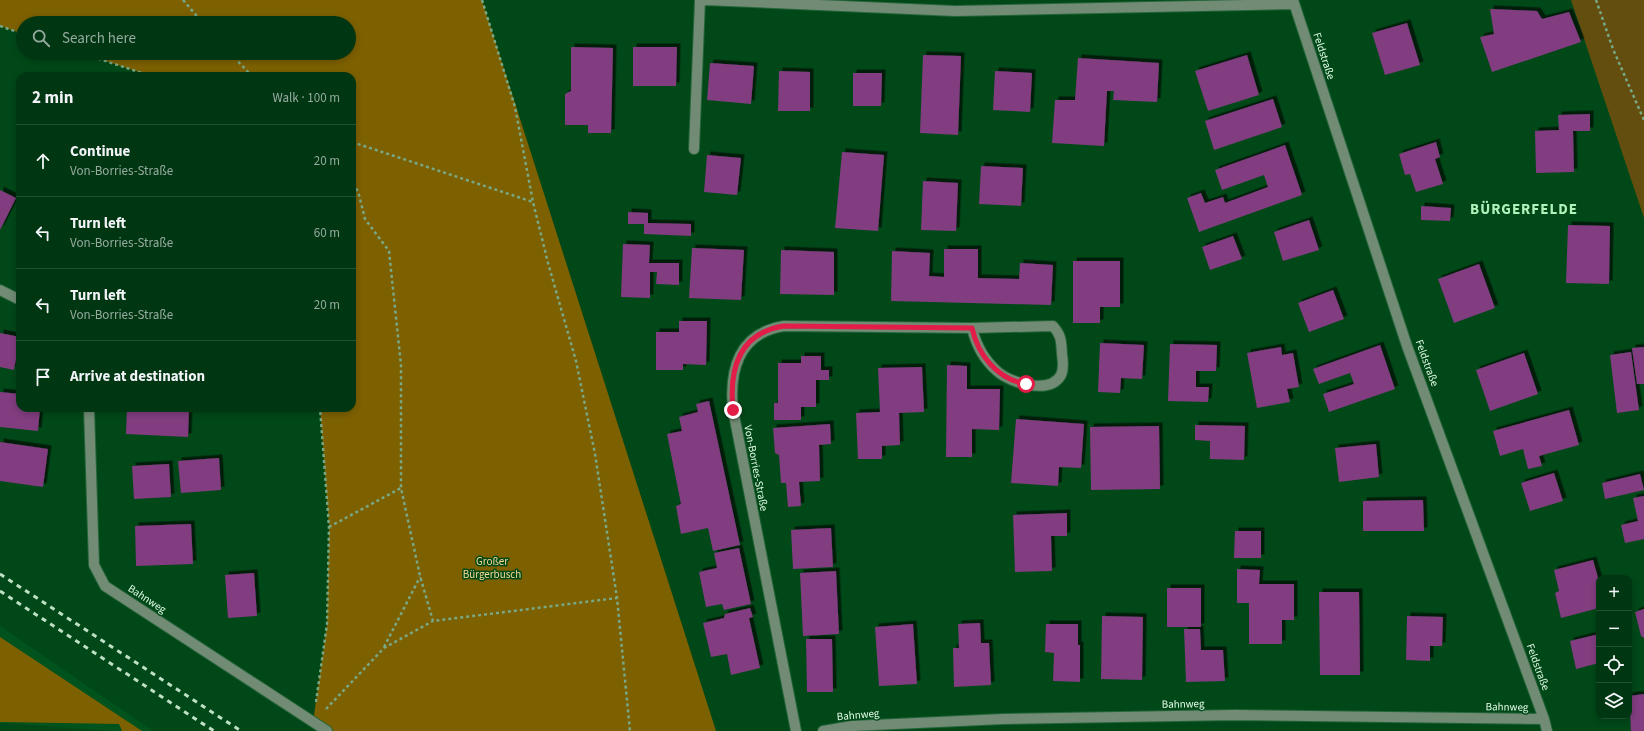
<!DOCTYPE html>
<html lang="en">
<head>
<meta charset="utf-8">
<style>
  :root { --surface:#003612; --page:#0a3e1b; --text:#f1f3f6; --muted:#95ab9f; --line:#225032 }
  body { margin:0; font-family:"Source Sans 3",sans-serif; background:var(--page); color:var(--text) }
  .controls { position:absolute; right:12px; bottom:12px; display:grid; overflow:hidden; border-radius:8px; box-shadow:0 2px 6px #0003 }
  .controls button { width:36px; height:36px; display:grid; place-items:center; padding:0; border:0; border-bottom:1px solid var(--line); background:var(--surface); color:var(--text); font:20px sans-serif }
  .stop { position:absolute; width:12px; height:12px; margin:-9px; border:3px solid #e11d48; border-radius:50%; background:#fff }
  .stop.end { background:#e11d48; border-color:#fff; box-shadow:0 1px 4px #0008 }
  .list { margin:0; padding:0; list-style:none }
  h2 { display:flex; justify-content:space-between; align-items:center; height:52px; margin:0; padding:0 16px; font-size:17px }
  h2 small { font-size:13px; font-weight:400; color:var(--muted) }
  .list li { display:grid; grid-template-columns:26px 1fr auto; gap:12px; align-items:center; box-sizing:border-box; height:72px; padding:0 16px; border-top:1px solid var(--line) }
  .list b { display:block; font-size:15px; white-space:nowrap }
  .list p { margin:0; font-size:13px; white-space:nowrap; color:var(--muted) }
  .list em { font-size:13px; font-style:normal; color:var(--muted) }
  .icon { flex:none; width:22px; height:22px; fill:none; stroke:currentColor; stroke-width:2; stroke-linecap:round; stroke-linejoin:round }
  .map { position:relative; flex:none; width:1644px; height:731px; overflow:hidden }
  .search { position:absolute; background:var(--surface); box-shadow:0 2px 6px #0003; left:16px; top:16px; width:340px; height:44px; display:flex; align-items:center; gap:10px; box-sizing:border-box; padding:0 14px; border-radius:22px; color:var(--muted); font-size:15px }
  .panel { position:absolute; background:var(--surface); box-shadow:0 2px 6px #0003; left:16px; top:72px; width:340px; height:340px; border-radius:12px }
  .map>svg:first-child { display:block }
  .built { fill:#00531d }
  .green { fill:#634e0f }
  .forest { fill:#7d6000 }
  .building { fill:#813c7f; filter:url(#shadow) }
  .lines { fill:none; stroke-linecap:round; stroke-linejoin:round }
  .minor-casing { stroke:#246539; stroke-width:12 }
  .path { stroke:#78a885; stroke-width:2.5; stroke-dasharray:3 3; stroke-linecap:butt }
  .minor { stroke:#718b74; stroke-width:10 }
  .rail { stroke:#bfe0c5; stroke-width:3; stroke-dasharray:5 5; stroke-linecap:butt }
  .route { stroke:#e11d48; stroke-width:5 }
  .labels { text-anchor:middle; dominant-baseline:central; stroke-width:3; stroke-linejoin:round; paint-order:stroke }
  .street-label { font-size:11px; fill:#e3fde6; stroke:#004818 }
  .park-label { font-size:11px; fill:#fadc94; stroke:#004818 }
  .district-label { font-size:15px; font-weight:bold; letter-spacing:1px; fill:#b0f2b9; stroke:#004818 }
</style>
</head>
<body>
<div class="map">
<svg width="1644" height="731" viewBox="0 0 1644 731">
  <defs>
    <filter id="shadow"><feDropShadow dx="3.5" dy="-3.5" stdDeviation="0" flood-color="#0009"/></filter>
  </defs>
  <rect width="100%" height="100%" fill="#004818"/>
  <path class="built" d="M0,626L153,731H112L0,723Z"/>
  <path class="green" d="M1571,0H1644V218Z"/>
  <path class="forest" d="M0,0H482L716,731H327L313,722L327,624L329,527L320,408H352V76H151L81,53H349V23H23V34L0,26Z
    M0,637L142,731H122L119,724L0,722Z"/>
  <path class="building" d="M1490,9L1537,11L1542,19L1569,12L1581,42L1492,72L1480,37L1494,34Z
    M1407,23L1420,65L1385,75L1372,33Z
    M571,47L613,48L611,133H588V125H565V94L571,91Z
    M633,47H677L676,86H633Z
    M923,55L961,56L958,135L920,133Z
    M1247,55L1259,95L1208,111L1195,71Z
    M1078,58L1159,63L1157,102L1113,100L1114,91H1107L1104,146L1052,143L1055,100H1075Z
    M710,63L754,66L751,104L707,100Z
    M779,71L810,72V111H778Z
    M995,71L1032,73L1030,112L993,110Z
    M853,73H882L881,106H853Z
    M1273,99L1282,127L1214,150L1205,121Z
    M1590,114V131H1573L1574,172L1536,173L1535,131L1559,130L1558,115Z
    M1436,142L1440,157L1435,159L1443,184L1416,192L1410,174L1405,175L1399,154Z
    M1285,145L1302,195L1199,232L1187,198L1201,193L1205,203L1223,197L1225,203L1268,187L1264,175L1222,190L1215,170Z
    M842,152L884,155L878,231L835,228Z
    M707,155L741,158L737,195L704,192Z
    M981,166L1023,168L1021,206L979,204Z
    M923,181L958,183L956,231L921,230Z
    M0,190L16,198L0,230Z
    M1421,206L1451,208L1450,221L1421,220Z
    M628,212L648,213V223L691,224V236L644,234V224H628Z
    M1309,220L1319,250L1283,261L1274,232Z
    M1568,225L1610,226L1609,284L1566,283Z
    M1233,236L1242,259L1210,270L1202,247Z
    M623,244L650,245L649,263H679V285L656,284L657,272H650V298L621,297Z
    M692,248L744,250L741,300L689,298Z
    M944,249H978V278L1019,279L1020,263L1053,265L1051,305L891,301L892,251L930,253L929,276L944,277Z
    M781,250L834,252V295L780,294Z
    M1073,261H1120V307H1100V323H1073Z
    M1479,264L1495,308L1454,323L1438,279Z
    M1333,290L1344,319L1309,332L1298,303Z
    M679,321H707L706,365L683,364V370H656V332H679Z
    M0,333L20,337L14,370L0,367Z
    M1100,343L1144,345L1142,379L1121,378L1120,393L1098,392Z
    M1170,344L1217,345L1216,371H1196V387H1209L1208,402L1168,401Z
    M1380,345L1395,389L1329,412L1323,394L1354,384L1350,373L1319,384L1313,369Z
    M1281,347L1282,355L1293,353L1299,387L1287,389L1290,402L1257,408L1247,353Z
    M1644,347V384H1637L1632,348Z
    M1631,352L1639,410L1617,413L1610,355Z
    M1524,353L1538,394L1490,411L1476,370Z
    M801,356H821V370H829V380H816V407H801V420H774V403H778V363H801Z
    M947,365L967,366V389H1000L999,430L972,429V457H946Z
    M922,367L924,412L899,413L900,445L882,446V459H858L856,413L880,412L878,368Z
    M0,392L20,394V408H40L38,431L0,427Z
    M709,401L740,545L713,551L708,528L681,534L676,506L681,504L667,434L682,431L679,417L698,412L696,404Z
    M127,408H189L188,437L126,434Z
    M1569,410L1579,445L1539,456L1542,466L1528,469L1523,449L1500,456L1493,431Z
    M1016,419L1084,424L1081,468L1059,467L1058,486L1011,483Z
    M830,424L831,444L819,445L820,481L799,482L801,506L788,507L786,483H781L779,455L775,453L773,428Z
    M1195,425L1245,426L1244,460L1210,459V441L1195,440Z
    M1159,426L1160,489L1091,490L1090,427Z
    M0,442L48,449L43,487L0,481Z
    M1376,444L1379,477L1339,482L1335,448Z
    M219,458L221,490L181,493L178,461Z
    M169,464L171,497L134,499L132,466Z
    M1554,473L1563,501L1530,511L1521,483Z
    M1640,474L1644,490L1605,499L1602,483Z
    M1644,496V539L1625,543L1621,525L1638,521L1633,498Z
    M1423,500L1424,531H1363V501Z
    M1067,513V536H1051L1052,571L1015,572L1013,515Z
    M191,524L193,564L136,566L135,526Z
    M831,528L833,567L793,569L791,530Z
    M1235,531H1261V558H1234Z
    M739,548L751,604L724,610L722,604L706,607L699,572L717,568L714,553Z
    M1593,560L1599,581V584H1596L1599,596V608L1561,618L1555,593L1559,591L1554,570Z
    M1237,569L1260,570L1259,584H1294V620H1282V644H1249V603H1237Z
    M836,571L839,634L803,636L800,573Z
    M254,573L257,616L228,618L225,575Z
    M1167,588H1201V627H1167Z
    M1319,592H1359L1360,675H1320Z
    M750,608L753,617L749,618L760,668L731,675L727,654L711,657L703,623L724,618L725,614Z
    M1644,609V638L1641,636L1635,612Z
    M1102,616L1143,617L1142,680L1101,679Z
    M1407,616L1443,617L1442,646H1430V661L1406,660Z
    M980,623L981,643H989L991,685L954,687L953,648H959L958,624Z
    M913,624L917,684L879,686L875,627Z
    M1046,624H1078V645H1080V682L1053,681L1054,653L1045,652Z
    M1184,629H1200L1201,650H1223L1225,681L1186,682Z
    M1599,634V663L1576,669L1570,641Z
    M806,639H832L833,692H807Z
    M1644,694V731H1631L1629,696Z"/>
  <g class="lines">
    <g class="minor-casing">
      <path id="minor" d="M705,0L955,11L1294,4
        M1293,0L1407,346L1544,719L1547,731
        M694,149L700,0
        M0,290L20,300
        M89,408L94,565L105,586L327,731
        M796,731L733,410C729,369 739,333 784,326L972,328L1053,326C1062,336 1061,342 1062,354C1063,361 1064,369 1061,375C1050,395 1011,383 998,372C984,360 976,345 972,328
        M823,731L852,726L1003,719L1235,715L1544,719"/>
    </g>
    <path class="path" d="M183,0L203,23
      M482,0L515,107L533,202L548,263L576,361L595,454L617,598
      M1596,0L1613,49L1644,120
      M0,26L23,34
      M81,53L151,76
      M230,53L252,76
      M352,142L533,202
      M352,184L358,191L365,219L389,251L401,365V488L420,576L433,621L617,598L630,731
      M329,527L401,488
      M384,647L420,577
      M316,702L327,624L329,527L320,408
      M326,709L384,648L433,621"/>
    <use href="#minor" class="minor"/>
    <path class="rail" d="M0,574L241,731
      M0,591L214,731"/>
  </g>
  <g class="lines">
    <path class="route" d="M733,410C729,369 739,333 784,326L972,328C978,355 997,379 1026,384"/>
  </g>
  <g class="labels">
    <g class="street-label">
      <text transform="translate(1324 56) rotate(72)">Feldstraße</text>
      <text transform="translate(1427 363) rotate(70)">Feldstraße</text>
      <text transform="translate(756 468) rotate(79)">Von-Borries-Straße</text>
      <text transform="translate(147 599) rotate(33)">Bahnweg</text>
      <text transform="translate(1538 667) rotate(70)">Feldstraße</text>
      <text transform="translate(1183 704) rotate(-1)">Bahnweg</text>
      <text transform="translate(1507 707) rotate(1)">Bahnweg</text>
      <text transform="translate(858 715) rotate(-5)">Bahnweg</text>
    </g>
    <g class="park-label">
      <text x="492" y="561">Großer<tspan x="492" dy="13">Bürgerbusch</tspan></text>
    </g>
    <g class="district-label">
      <text x="1524" y="209">BÜRGERFELDE</text>
    </g>
  </g>
</svg>
<div class="controls">
<button>+</button>
<button>−</button>
<button><svg class="icon" aria-label="locate" viewBox="0 0 24 24"><circle cx="12" cy="12" r="6"/><path d="M12 2v4M12 18v4M2 12h4M18 12h4"/></svg></button>
<button><svg class="icon" aria-label="layers" viewBox="0 0 24 24"><path d="M12 4l9 5-9 5-9-5zM3 14l9 5 9-5"/></svg></button>
</div>
<div class="stop" style="left:1026px;top:384px"></div>
<div class="stop end" style="left:733px;top:410px"></div>
<div class="search"><svg class="icon" aria-label="search" viewBox="0 0 24 24"><circle cx="10" cy="10" r="6"/><path d="M15 15l6 6"/></svg>Search here</div>
<section class="panel">
<h2>2 min<small>Walk · 100 m</small></h2>
<ul class="list">
<li><svg class="icon" aria-label="ahead" viewBox="0 0 24 24"><path d="M12 20V5M6 11l6-6 6 6"/></svg><div><b>Continue</b><p>Von-Borries-Straße</p></div><em>20 m</em></li>
<li><svg class="icon" aria-label="left" viewBox="0 0 24 24"><path d="M17 20v-9H6M10 6l-5 5 5 5"/></svg><div><b>Turn left</b><p>Von-Borries-Straße</p></div><em>60 m</em></li>
<li><svg class="icon" aria-label="left" viewBox="0 0 24 24"><path d="M17 20v-9H6M10 6l-5 5 5 5"/></svg><div><b>Turn left</b><p>Von-Borries-Straße</p></div><em>20 m</em></li>
<li><svg class="icon" aria-label="arrive" viewBox="0 0 24 24"><path d="M6 21V4h12l-3 4 3 4H6"/></svg><div><b>Arrive at destination</b></div></li>
</ul>
</section>
</div>
</body>
</html>
